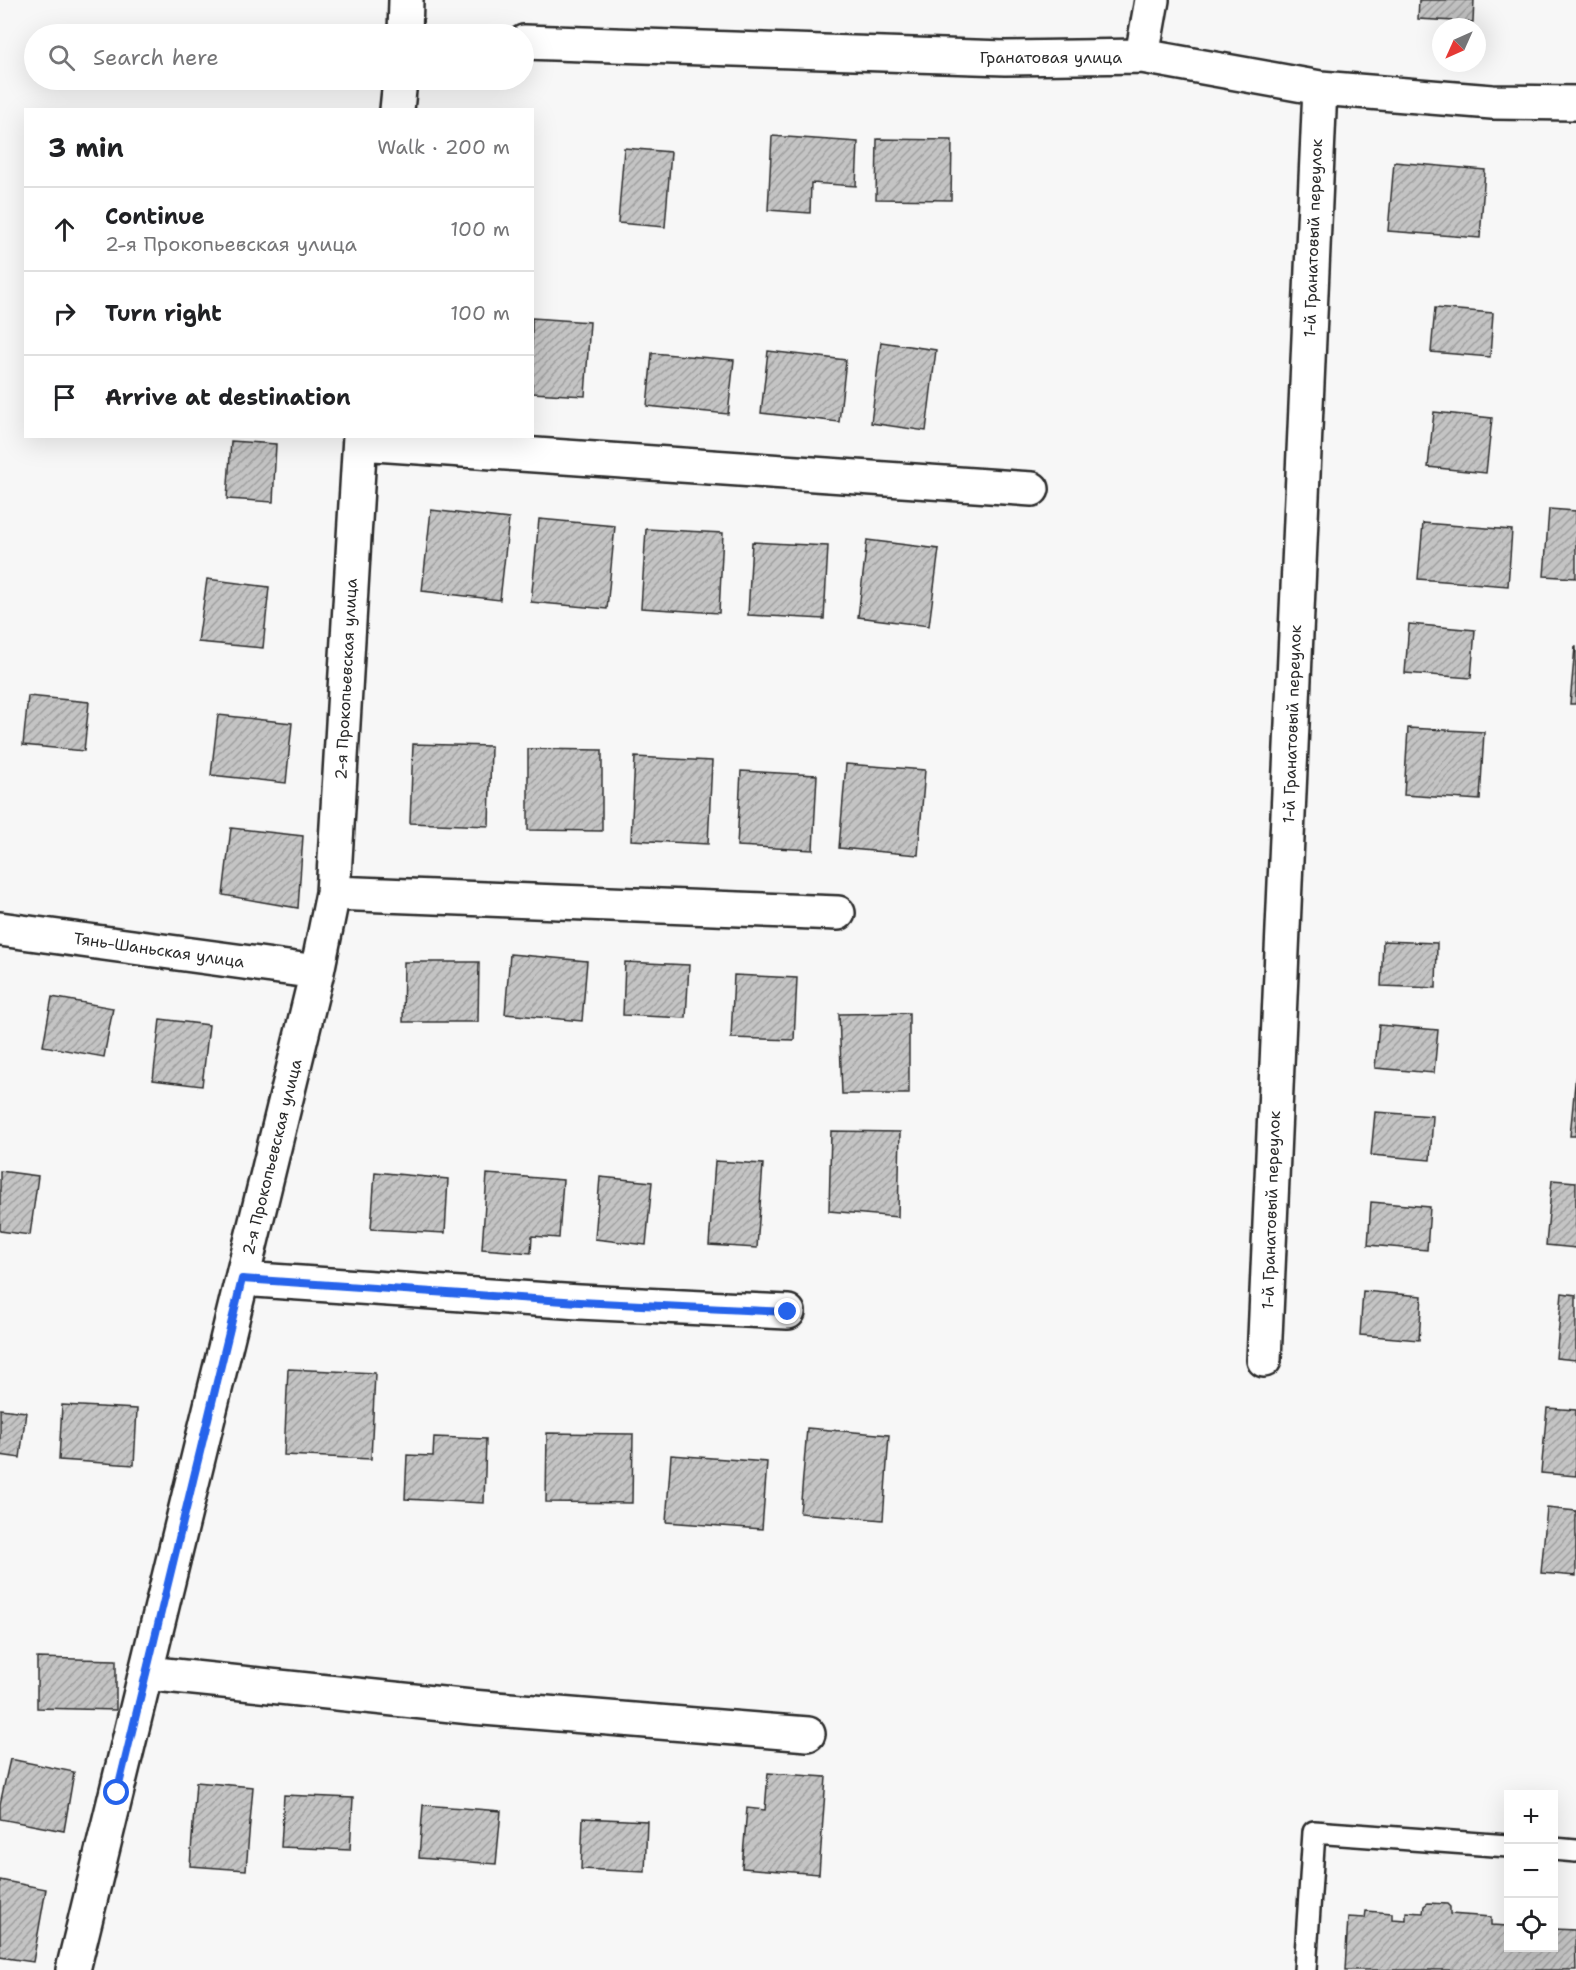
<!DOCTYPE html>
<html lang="en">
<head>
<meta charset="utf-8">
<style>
  :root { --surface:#fff; --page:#f6f6f6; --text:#202124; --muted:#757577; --line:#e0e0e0 }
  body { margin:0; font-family:"Shantell Sans",sans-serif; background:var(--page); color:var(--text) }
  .controls { position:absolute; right:18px; bottom:18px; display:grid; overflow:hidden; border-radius:0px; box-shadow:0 6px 24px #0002 }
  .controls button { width:54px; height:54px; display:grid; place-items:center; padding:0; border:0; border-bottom:2px solid var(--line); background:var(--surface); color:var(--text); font:30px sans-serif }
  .compass { position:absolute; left:1432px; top:18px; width:54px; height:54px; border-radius:50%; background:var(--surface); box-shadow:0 6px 24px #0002; rotate:225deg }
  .stop { position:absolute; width:18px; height:18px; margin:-14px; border:4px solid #2563eb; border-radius:50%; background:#fff }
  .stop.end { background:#2563eb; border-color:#fff; box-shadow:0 2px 6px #0008 }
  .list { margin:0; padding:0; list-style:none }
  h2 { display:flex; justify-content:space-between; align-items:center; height:78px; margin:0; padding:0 24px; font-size:26px }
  h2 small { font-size:20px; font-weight:400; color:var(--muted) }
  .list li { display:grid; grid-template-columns:39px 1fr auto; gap:18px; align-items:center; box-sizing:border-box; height:84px; padding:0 24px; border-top:2px solid var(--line) }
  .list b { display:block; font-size:22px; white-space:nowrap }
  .list p { margin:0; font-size:20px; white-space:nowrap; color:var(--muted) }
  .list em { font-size:20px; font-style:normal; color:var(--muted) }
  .icon { flex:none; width:33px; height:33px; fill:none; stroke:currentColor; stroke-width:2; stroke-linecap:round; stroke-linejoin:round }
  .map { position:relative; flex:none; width:1576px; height:1970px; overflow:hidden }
  .search { position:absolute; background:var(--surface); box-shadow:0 6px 24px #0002; left:24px; top:24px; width:510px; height:66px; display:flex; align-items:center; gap:15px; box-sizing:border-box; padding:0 21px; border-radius:33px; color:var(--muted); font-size:22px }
  .panel { position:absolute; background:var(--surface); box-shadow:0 6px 24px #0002; left:24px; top:108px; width:510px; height:330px; border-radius:0px }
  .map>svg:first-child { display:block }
  .building { fill:url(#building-hatch); stroke:#2b2b2b; stroke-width:1.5 }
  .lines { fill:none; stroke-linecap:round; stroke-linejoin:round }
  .lane-casing { stroke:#2b2b2b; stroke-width:26 }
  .street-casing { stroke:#2b2b2b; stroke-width:38 }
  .lane { stroke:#fff; stroke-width:21 }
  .street { stroke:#fff; stroke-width:33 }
  .route { stroke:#2563eb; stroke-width:8 }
  .labels { text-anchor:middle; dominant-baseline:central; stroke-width:5; stroke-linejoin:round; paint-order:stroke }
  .street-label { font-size:16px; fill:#2b2b2b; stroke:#fff }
</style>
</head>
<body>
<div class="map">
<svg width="1576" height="1970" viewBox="0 0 1576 1970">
  <defs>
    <pattern id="building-hatch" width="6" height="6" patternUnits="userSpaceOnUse" patternTransform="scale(1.5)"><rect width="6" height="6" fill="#c4c4c4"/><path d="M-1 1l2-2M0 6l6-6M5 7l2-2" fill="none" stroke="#9f9f9f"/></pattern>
  </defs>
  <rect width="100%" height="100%" fill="#f7f7f7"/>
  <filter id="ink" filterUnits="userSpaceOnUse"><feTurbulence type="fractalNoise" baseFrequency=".0167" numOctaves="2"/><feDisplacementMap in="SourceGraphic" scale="12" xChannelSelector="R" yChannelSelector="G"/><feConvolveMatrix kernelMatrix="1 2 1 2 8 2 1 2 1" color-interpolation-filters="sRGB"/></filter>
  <g filter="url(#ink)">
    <path class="building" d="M1419,0H1474L1473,22L1418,19Z
      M772,136L858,142L856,186L811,183L810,213L768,210Z
      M877,139L952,140L951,200L876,199Z
      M624,148L671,152L665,227L618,223Z
      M1394,162L1485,170L1480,238L1388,231Z
      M1435,308L1493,313L1490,357L1431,352Z
      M532,318L590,322L585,396L532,393Z
      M881,342L936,350L926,431L871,423Z
      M768,351L846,360L839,422L761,413Z
      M652,353L734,360L728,414L647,406Z
      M1434,412L1492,418L1486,473L1428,467Z
      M231,441L276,444L273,502L227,499Z
      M1549,509L1576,511V578L1544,576Z
      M431,510L509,519L500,600L422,591Z
      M539,519L615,526L607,609L531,602Z
      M1423,523L1512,530L1508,586L1418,579Z
      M646,529L723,533L719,613L641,608Z
      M867,540L939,549L929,626L858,617Z
      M752,542L828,546L824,619L748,615Z
      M207,579L269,587L263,648L198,642Z
      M1409,624L1475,630L1471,678L1405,673Z
      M1575,647H1576V704H1570Z
      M28,696L89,702L84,751L23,745Z
      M218,715L292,723L286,783L211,775Z
      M1408,728L1484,732L1480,800L1404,795Z
      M413,744L491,746L489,826L410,823Z
      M528,749L602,750V831L528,830Z
      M635,757L712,761L708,844L631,840Z
      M846,764L925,770L918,855L839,848Z
      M741,771L817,775L813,850L737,846Z
      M231,828L303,836L298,908L223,895Z
      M1383,941L1437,943L1436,988L1381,986Z
      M510,954L587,961L582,1021L505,1014Z
      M404,962H479L478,1022H403Z
      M625,962L689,965L686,1018L623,1015Z
      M734,975L797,978L794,1040L731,1038Z
      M52,997L113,1008L104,1057L43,1046Z
      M909,1013V1094H842L839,1014Z
      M160,1019L209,1025L202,1086L153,1080Z
      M1379,1025L1438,1030L1434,1073L1375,1068Z
      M1576,1073V1136H1570Z
      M1375,1112L1433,1116L1430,1160L1371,1155Z
      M831,1131L900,1132L898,1217L829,1211Z
      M715,1161L763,1164L757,1248L709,1245Z
      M0,1171L38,1176L30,1235L0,1231Z
      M375,1172L448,1179L445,1233L371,1229Z
      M487,1174L563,1180L559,1238L532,1236L531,1253L482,1249Z
      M600,1177L652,1182L646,1245L595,1239Z
      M1552,1180L1576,1182V1248L1546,1245Z
      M1371,1202L1430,1207L1427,1250L1368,1245Z
      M1363,1291L1422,1296L1419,1340L1360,1335Z
      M1562,1293L1576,1295V1360L1556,1358Z
      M288,1369L375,1373L371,1459L284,1455Z
      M62,1405L137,1409L134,1465L59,1460Z
      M1547,1408L1576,1410V1476L1541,1473Z
      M0,1409L26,1412L20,1458L0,1455Z
      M807,1428L889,1435L883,1520L800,1513Z
      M547,1433L633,1434L632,1503L546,1502Z
      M434,1437L486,1439L484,1503L405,1499L407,1455L433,1456Z
      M671,1455L767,1462L762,1529L666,1522Z
      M1547,1508L1576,1511V1576L1541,1573Z
      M37,1658L116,1660V1710L37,1708Z
      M10,1759L74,1772L64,1831L0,1819V1804Z
      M768,1773L826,1777L819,1874L742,1868L747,1808L765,1810Z
      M196,1782L253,1787L246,1870L190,1866Z
      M284,1795L353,1798L350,1850L281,1847Z
      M423,1805L501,1811L496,1864L419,1858Z
      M583,1818L647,1821L645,1872L581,1869Z
      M0,1880L46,1889L33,1962L0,1957Z
      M1428,1903L1447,1904L1450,1907V1914L1491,1917V1925L1508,1926V1948H1554L1555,1929L1575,1930L1576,1970H1345L1348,1917L1365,1918L1366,1911L1392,1913V1919L1406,1920V1912L1423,1913L1424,1906Z"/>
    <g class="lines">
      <g class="lane-casing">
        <path id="lane" d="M1554,1849L1576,1851
          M1305,1970L1314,1832L1508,1846"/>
      </g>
      <g class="street-casing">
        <path id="street" d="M405,34L406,0
          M524,42L1005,58L1142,56L1320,88L1492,102L1576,103
          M1142,56L1152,0
          M397,110L400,80
          M360,443L1032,489
          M333,893L838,913
          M0,929L317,972
          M242,1279L579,1302L788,1312
          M1264,1360L1320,88
          M146,1673L471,1707L808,1734
          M73,1970L317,972L333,893L360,436"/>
      </g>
      <use href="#lane" class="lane"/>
      <use href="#street" class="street"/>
    </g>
  </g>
  <g class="lines" filter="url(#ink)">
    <path class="route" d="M117,1793L242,1279L579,1302L788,1312"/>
  </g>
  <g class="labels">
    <g class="street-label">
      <text x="1051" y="57">Гранатовая улица</text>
      <text transform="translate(1313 238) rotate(-88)">1-й Гранатовый переулок</text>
      <text transform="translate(346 679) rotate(-87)">2-я Прокопьевская улица</text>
      <text transform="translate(1292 724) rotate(-88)">1-й Гранатовый переулок</text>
      <text transform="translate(159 950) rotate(8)">Тянь-Шаньская улица</text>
      <text transform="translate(272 1157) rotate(-76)">2-я Прокопьевская улица</text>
      <text transform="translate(1271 1210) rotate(-88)">1-й Гранатовый переулок</text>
    </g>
  </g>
</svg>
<div class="controls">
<button>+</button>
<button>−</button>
<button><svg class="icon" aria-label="locate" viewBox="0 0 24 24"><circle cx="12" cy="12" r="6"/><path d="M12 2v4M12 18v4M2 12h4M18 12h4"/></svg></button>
</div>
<svg class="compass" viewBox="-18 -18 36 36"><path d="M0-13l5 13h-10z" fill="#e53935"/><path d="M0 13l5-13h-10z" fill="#757577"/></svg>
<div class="stop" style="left:117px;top:1793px"></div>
<div class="stop end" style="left:788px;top:1312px"></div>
<div class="search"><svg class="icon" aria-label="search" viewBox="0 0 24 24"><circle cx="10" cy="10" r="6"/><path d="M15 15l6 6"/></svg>Search here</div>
<section class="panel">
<h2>3 min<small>Walk · 200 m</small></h2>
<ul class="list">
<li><svg class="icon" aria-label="ahead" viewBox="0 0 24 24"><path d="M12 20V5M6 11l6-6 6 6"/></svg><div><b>Continue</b><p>2-я Прокопьевская улица</p></div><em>100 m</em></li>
<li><svg class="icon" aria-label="right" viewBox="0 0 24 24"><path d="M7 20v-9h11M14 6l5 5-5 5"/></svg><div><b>Turn right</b></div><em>100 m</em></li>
<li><svg class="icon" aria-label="arrive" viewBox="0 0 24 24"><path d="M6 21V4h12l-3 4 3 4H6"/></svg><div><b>Arrive at destination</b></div></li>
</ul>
</section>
</div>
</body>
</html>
